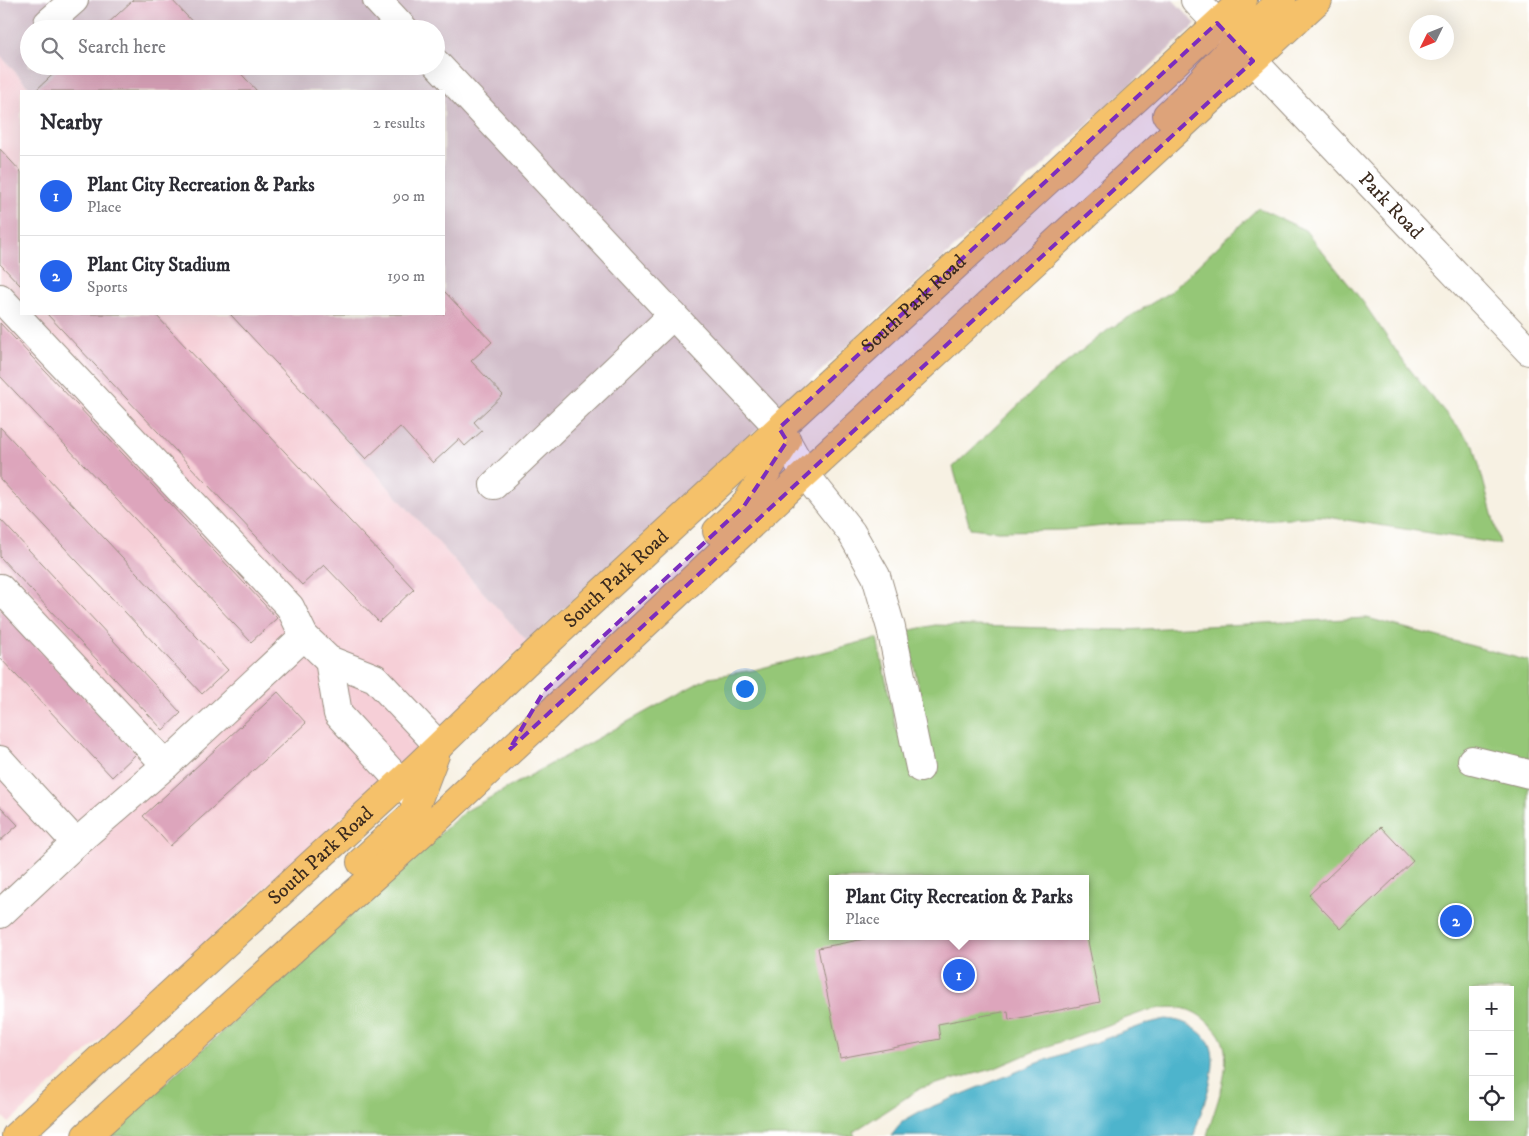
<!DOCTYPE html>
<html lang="en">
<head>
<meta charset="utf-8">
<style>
  :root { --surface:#fff; --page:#f7f7f7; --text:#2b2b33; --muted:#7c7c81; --line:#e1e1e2; --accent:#2563eb }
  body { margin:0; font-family:"IM FELL DW Pica",serif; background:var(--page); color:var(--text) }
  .controls { position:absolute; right:15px; bottom:15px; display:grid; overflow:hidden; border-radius:0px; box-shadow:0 5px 20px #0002 }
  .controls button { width:45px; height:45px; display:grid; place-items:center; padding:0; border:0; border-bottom:1px solid var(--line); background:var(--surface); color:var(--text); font:25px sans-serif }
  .compass { position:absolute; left:1409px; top:15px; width:45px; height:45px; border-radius:50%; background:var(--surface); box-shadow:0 5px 20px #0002; rotate:227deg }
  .you { position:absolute; left:744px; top:688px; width:18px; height:18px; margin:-12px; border:4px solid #fff; border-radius:50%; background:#1a73e8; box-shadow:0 0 0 8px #1a73e833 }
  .badge { display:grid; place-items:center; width:32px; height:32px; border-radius:50%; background:var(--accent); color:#fff; font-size:16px; font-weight:700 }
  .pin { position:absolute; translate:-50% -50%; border:2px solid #fff; box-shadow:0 1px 5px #0006 }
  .popup { position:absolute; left:829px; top:875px; width:260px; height:65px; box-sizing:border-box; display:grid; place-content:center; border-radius:0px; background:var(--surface); filter:drop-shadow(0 1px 4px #0005); font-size:16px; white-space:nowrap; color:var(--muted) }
  .popup b { font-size:19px; color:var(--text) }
  .popup::after { content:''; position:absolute; left:50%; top:100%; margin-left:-10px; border:10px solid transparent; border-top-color:var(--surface) }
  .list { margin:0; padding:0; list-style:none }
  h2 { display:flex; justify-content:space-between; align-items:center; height:65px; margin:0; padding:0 20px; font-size:21px }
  h2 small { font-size:16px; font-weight:400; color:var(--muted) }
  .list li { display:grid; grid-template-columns:32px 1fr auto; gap:15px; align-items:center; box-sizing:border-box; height:80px; padding:0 20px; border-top:1px solid var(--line) }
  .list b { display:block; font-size:19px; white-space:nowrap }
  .list p { margin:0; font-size:16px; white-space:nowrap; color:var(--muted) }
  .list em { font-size:16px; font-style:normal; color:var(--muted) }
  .icon { flex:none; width:28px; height:28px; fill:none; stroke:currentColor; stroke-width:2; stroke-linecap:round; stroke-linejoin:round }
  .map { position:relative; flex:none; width:1529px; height:1136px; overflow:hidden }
  .search { position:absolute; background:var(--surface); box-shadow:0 5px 20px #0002; left:20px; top:20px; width:425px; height:55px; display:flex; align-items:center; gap:12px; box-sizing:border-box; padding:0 18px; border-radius:28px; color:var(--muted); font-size:19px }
  .panel { position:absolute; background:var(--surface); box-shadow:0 5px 20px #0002; left:20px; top:90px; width:425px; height:225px; border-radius:0px }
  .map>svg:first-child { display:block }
  .built { fill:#f6cfd7 }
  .industrial { fill:#d1bdc9; fill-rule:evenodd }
  .green { fill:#95c777; stroke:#68784a; fill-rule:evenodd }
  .water { fill:#4db4cc; stroke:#446f75 }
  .building { fill:#dda5bc }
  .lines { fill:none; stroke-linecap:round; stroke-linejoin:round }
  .minor-casing { stroke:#998e80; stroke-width:30 }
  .major-casing { stroke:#998e80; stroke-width:30 }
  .minor { stroke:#fff; stroke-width:28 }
  .major { stroke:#f5c16b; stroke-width:28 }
  .marked { fill:#7b2cbf; fill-opacity:0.2; stroke:#7b2cbf; stroke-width:4; stroke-dasharray:10 6; stroke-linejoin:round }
  .labels { text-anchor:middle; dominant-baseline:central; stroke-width:4; stroke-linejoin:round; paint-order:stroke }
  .street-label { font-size:20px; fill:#3b2a1e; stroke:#fff }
</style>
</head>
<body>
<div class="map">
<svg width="1529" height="1136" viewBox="0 0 1529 1136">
  <rect width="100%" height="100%" fill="#fff"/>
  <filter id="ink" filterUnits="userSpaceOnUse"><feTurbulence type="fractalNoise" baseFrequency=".02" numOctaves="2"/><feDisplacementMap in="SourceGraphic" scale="10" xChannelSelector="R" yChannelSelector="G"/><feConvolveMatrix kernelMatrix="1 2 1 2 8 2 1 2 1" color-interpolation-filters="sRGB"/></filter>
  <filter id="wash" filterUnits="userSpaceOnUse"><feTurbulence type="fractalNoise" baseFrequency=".0096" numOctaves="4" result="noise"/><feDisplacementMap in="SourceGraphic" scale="20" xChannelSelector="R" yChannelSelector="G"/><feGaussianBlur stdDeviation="1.12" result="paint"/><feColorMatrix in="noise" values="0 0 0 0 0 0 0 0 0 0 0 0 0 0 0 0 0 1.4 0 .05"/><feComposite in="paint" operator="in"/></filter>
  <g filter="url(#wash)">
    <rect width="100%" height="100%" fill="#f7f1e3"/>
    <path class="built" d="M0,55L32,91H21V314H232L528,642L407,758L9,1123L0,1114Z"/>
    <path class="industrial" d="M0,0H1173L1196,24L528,642L232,314H444V91H32L0,55ZM29,29H436V66H29Z"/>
    <path class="green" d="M1258,208L1305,230L1363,302L1401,358L1426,390L1474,446L1500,544L1321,516L1211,523L1124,524L1064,530L998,531L970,528L953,467L1047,378L1108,330L1170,292Z
      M1367,618L1529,661V1136H1207C1214,1108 1236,1063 1220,1036C1216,1029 1210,1024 1204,1019C1186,1004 1168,1006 1146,1011L1035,1051L993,1069L921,1088L853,1132L855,1136H107L464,812L709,677L754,670L877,638L897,733L926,724L907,631L935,625L1124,630ZM833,879H1085V936H833ZM1473,990H1510V1117H1473Z"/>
    <path class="water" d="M1166,1019C1178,1020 1188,1023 1198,1031C1202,1034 1206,1038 1209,1042C1222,1067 1200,1110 1194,1136H891L903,1121L919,1112L1038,1063L1149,1023Z"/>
    <g id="blocks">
      <path class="building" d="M133,0H172L199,29H102Z
        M62,66H234L257,91H35Z
        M0,149L21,172V286L0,264Z
        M444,291L492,342L471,361L503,395L474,422L482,431L465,446L459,439L433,463L400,427L366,459L230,314H444Z
        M47,314H155L414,589L379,622L324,565L302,585Z
        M0,323L277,618L251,642L0,376Z
        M0,427L228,670L202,694L0,479Z
        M0,519L181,713L163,730L0,557Z
        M0,609L136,754L112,777L0,658Z
        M278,692L306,723L170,846L143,816Z
        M0,806L18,825L0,841Z
        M1381,827L1413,861L1341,929L1309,895Z
        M880,936H1087L1100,1002L1009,1020L1008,1011L938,1024L940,1039L840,1058L818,948Z"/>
    </g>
  </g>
  <g filter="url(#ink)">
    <use href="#blocks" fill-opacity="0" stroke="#998e80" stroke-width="1"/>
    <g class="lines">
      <g class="minor-casing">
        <g id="minor">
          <path d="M377,0L404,29"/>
          <path id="s1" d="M1195,0L1529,351"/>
          <path d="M48,23L74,0"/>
          <path d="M436,63L779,428L805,474L851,532L876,576L891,628L920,768"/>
          <path d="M0,298L290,607L304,636L329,660L375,678L439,746"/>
          <path d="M494,485L673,315"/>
          <path d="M0,588L166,765L304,636"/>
          <path d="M329,660L338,714L417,800"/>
          <path d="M0,760L76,843"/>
          <path d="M1472,760L1529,774"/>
          <path d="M0,914L76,843L166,765"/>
        </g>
      </g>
      <g class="major-casing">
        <g id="major">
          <path d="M1167,115L1190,93L1236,43L1282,0"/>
          <path d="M717,531L744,506L787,441"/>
          <path d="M361,862L412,815L435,755"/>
          <path id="s2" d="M16,1136L416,768L524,664L1243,0"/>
          <path d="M86,1136L436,820L805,474L1318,0"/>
        </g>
      </g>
      <use href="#minor" class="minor"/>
      <use href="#major" class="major"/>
    </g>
  </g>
  <path class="marked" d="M1217,23L1253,61L509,750L544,691L744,506L787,441L779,428Z"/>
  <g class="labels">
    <g class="street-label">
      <text stroke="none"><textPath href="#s1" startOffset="284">Park Road</textPath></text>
      <text stroke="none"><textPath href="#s2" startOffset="1224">South Park Road</textPath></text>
      <text stroke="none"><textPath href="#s2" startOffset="819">South Park Road</textPath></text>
      <text stroke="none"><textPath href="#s2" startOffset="414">South Park Road</textPath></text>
    </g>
  </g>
</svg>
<div class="controls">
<button>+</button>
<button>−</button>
<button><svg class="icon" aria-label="locate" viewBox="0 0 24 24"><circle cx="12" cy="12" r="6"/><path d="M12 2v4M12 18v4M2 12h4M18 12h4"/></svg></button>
</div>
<svg class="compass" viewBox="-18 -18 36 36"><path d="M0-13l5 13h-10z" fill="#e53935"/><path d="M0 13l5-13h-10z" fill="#7c7c81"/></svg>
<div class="you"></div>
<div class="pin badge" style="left:959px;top:975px">1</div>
<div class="popup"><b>Plant City Recreation &amp; Parks</b>Place</div>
<div class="pin badge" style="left:1456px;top:921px">2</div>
<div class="search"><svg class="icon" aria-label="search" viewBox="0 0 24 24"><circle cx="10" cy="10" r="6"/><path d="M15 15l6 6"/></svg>Search here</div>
<section class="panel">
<h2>Nearby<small>2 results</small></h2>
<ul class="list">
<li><span class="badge">1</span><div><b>Plant City Recreation &amp; Parks</b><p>Place</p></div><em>90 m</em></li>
<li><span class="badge">2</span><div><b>Plant City Stadium</b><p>Sports</p></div><em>190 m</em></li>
</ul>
</section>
</div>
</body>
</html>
